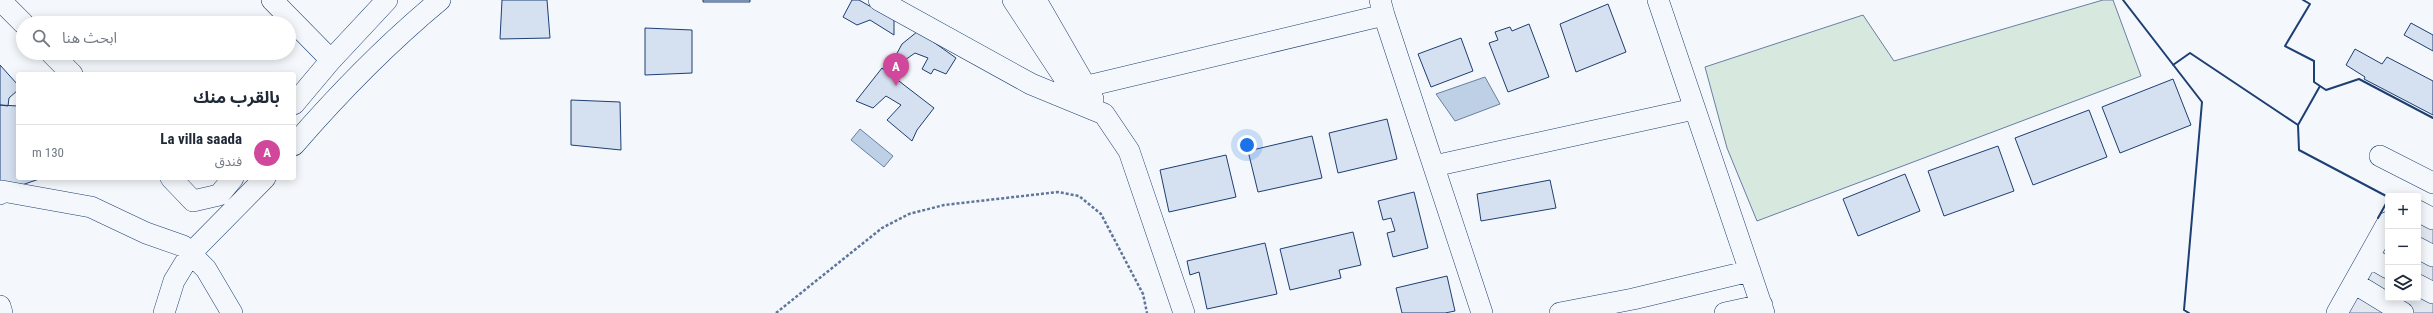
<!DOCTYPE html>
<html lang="ar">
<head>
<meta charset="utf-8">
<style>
  :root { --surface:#fff; --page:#f6f6f7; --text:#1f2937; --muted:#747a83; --line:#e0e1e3; --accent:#0f766e }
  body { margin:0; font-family:"Roboto Condensed","Noto Sans Arabic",sans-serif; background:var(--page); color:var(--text); direction:rtl }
  .controls { position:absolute; right:12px; bottom:12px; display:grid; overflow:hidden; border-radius:4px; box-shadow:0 2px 10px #0003 }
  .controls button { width:36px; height:36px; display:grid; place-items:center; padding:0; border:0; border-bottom:1px solid var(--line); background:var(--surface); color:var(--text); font:20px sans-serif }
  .you { position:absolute; left:1247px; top:145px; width:14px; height:14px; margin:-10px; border:3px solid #fff; border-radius:50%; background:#1a73e8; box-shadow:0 0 0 6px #1a73e833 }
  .badge { display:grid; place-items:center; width:26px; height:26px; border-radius:50%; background:var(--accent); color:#fff; font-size:13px; font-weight:700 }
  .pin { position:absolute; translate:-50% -33px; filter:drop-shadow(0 1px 2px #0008) }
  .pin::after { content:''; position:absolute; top:21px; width:14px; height:12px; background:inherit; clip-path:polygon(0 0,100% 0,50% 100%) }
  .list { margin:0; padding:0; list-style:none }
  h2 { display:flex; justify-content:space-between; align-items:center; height:52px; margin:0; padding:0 16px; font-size:17px }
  h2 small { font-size:13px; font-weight:400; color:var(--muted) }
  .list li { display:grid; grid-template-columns:26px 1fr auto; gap:12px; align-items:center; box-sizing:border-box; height:56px; padding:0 16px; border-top:1px solid var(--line) }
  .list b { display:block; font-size:15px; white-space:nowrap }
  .list p { margin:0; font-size:13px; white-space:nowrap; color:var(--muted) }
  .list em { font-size:13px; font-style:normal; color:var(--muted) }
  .icon { flex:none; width:22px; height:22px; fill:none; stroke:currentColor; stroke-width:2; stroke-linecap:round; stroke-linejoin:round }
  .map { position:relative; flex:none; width:2433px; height:313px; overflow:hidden; direction:ltr }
  .search { position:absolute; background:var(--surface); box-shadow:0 2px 10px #0003; left:16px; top:16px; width:280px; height:44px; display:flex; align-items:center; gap:10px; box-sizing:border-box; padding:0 14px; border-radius:22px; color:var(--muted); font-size:15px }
  .panel { position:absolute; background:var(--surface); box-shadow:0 2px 10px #0003; left:16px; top:72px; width:280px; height:108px; border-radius:4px; direction:rtl }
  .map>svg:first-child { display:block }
  .green { fill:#d7e8df; stroke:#687fa3 }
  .parking { fill:#e3e8f0; stroke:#687fa3 }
  .water { fill:#bed0e5; stroke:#687fa3 }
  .building { fill:#d5e0f0; stroke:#1d3f73 }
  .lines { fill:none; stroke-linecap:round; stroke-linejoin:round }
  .minor-casing { stroke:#1d3f73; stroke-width:22 }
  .path { stroke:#5e769c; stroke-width:2.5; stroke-dasharray:3 2; stroke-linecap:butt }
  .minor { stroke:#f4f7fb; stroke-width:21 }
  .wall { stroke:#1d3f73; stroke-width:2 }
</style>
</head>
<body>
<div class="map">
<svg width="2433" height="313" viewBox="0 0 2433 313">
  <rect width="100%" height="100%" fill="#f4f7fb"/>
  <path class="green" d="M2103,0H2113L2141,76L1757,221L1727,148L1705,67L1863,15L1894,61Z"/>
  <path class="parking" d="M2388,208V298H2418V220L2433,228V313H2331Z"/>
  <path class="water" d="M1485,77L1500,104L1455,121L1436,94Z
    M860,129L893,156L884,167L851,140Z"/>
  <path class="building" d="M502,0H547L550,38L500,39Z
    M703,0H750V2H703Z
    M852,0H859L894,20V35L870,20L857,25L843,17Z
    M1608,4L1626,52L1576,72L1560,24Z
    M2411,23L2433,35V51L2404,35Z
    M1529,24L1549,77L1508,92L1489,43L1498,40L1495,32L1510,27L1512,31Z
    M645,28L692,30V73L645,75Z
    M918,31L956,58L946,74L934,69L931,74L922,69L928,58L915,53L905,60L896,55L902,44Z
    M1461,38L1473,71L1431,87L1418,54Z
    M2355,49L2382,64L2387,57L2433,81V115L2364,79L2365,77L2346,65Z
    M0,65L18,85V90L9,98L8,106L0,105Z
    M882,68L934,108L917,130L912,141L887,120L901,105L886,96L873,108L856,101Z
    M2173,79L2191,125L2120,153L2102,107Z
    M571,100L620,102L621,150L571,145Z
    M0,105L18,106V178H42L19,186L0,189Z
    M2089,110L2107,157L2033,185L2015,138Z
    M1387,119L1397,159L1338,173L1329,133Z
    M1312,136L1322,178L1258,192L1248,151Z
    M1998,146L2014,191L1944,216L1928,171Z
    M1226,155L1236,197L1169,212L1160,170Z
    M1905,174L1920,211L1858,236L1843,199Z
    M1550,180L1556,208L1481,221L1477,194Z
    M1414,192L1428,248L1393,257L1387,233L1395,231L1391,218L1383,220L1378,201Z
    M1353,232L1361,265L1339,270L1341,278L1290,290L1280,249Z
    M1265,243L1277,294L1207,309L1199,272L1190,275L1187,261Z
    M1447,276L1455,311L1445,313H1402L1396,288Z"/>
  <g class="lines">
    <g class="minor-casing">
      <path id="minor" d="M0,0L23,23
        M272,0L331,60
        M879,0L1031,84L1104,114L1129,151L1184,313
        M1013,0L1063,76L1071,90L1075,102
        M1036,0L1093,99
        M1658,0L1764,313
        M1384,15L1482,313
        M51,53L72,74
        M1071,90L1384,15L1380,0
        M294,104L331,60L387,0
        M294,145C339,93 387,44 440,0
        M2380,156L2433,183
        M1434,166L1694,109
        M171,178L193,201L219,195L233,178
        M0,194L2,191L91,207L146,233L183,246L206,269L232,313
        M2418,211L2433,219
        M2418,248L2433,256
        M2369,257L2388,268
        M2354,283L2403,313
        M2418,285L2433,293
        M0,306L2,313
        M164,313L174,281L191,253L265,178
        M1560,313L1633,299L1750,271
        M1725,313L1762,305
        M2337,313L2388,222"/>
    </g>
    <path class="path" d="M776,313L882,228L909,214L944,205L1058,192L1079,196L1101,214L1143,294L1147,313"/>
    <use href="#minor" class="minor"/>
    <path class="wall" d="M2123,0L2202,102L2184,310L2189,313
      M2303,0L2310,4L2285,46L2314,61V82L2326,90L2359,79L2433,118
      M2173,65L2190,53L2298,125L2299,150L2388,197
      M2298,125L2320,86
      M2378,218L2388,200"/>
  </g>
</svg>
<div class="controls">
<button>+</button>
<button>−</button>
<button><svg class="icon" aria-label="layers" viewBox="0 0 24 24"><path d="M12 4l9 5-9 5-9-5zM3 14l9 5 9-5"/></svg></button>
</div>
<div class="you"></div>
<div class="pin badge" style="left:896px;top:86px;background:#d1479c">A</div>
<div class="search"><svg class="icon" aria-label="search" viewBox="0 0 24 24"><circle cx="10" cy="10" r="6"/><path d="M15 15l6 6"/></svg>ابحث هنا</div>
<section class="panel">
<h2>بالقرب منك<small></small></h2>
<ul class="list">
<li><span class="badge" style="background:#d1479c">A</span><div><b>La villa saada</b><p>فندق</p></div><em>130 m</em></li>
</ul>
</section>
</div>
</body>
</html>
